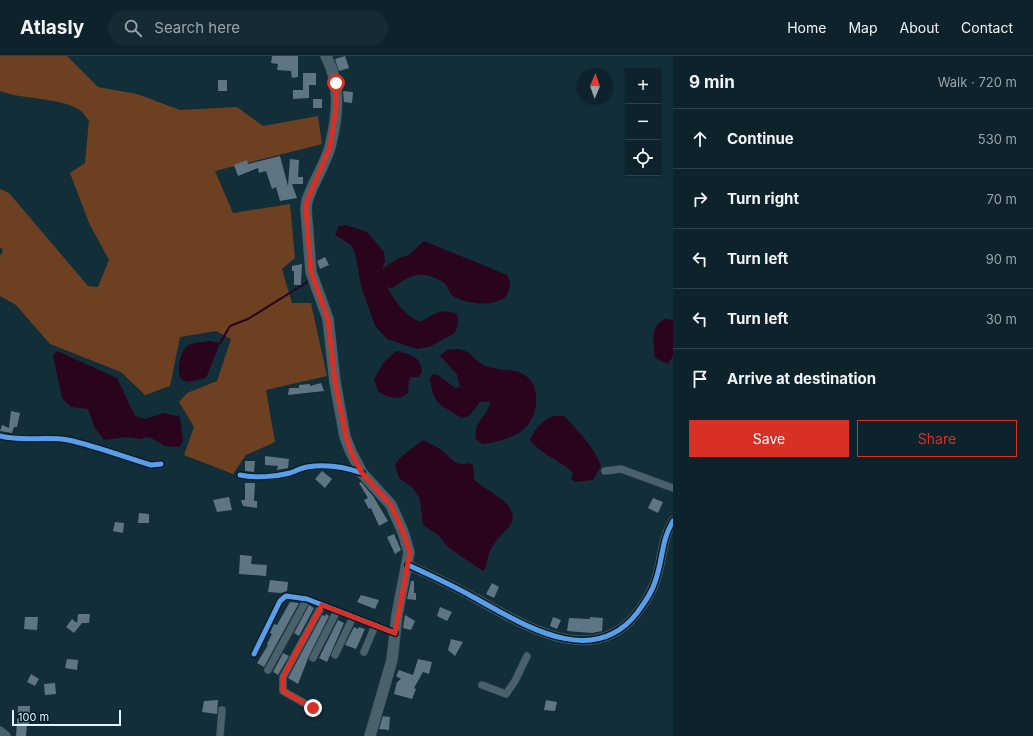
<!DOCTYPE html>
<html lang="en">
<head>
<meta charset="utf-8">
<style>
  :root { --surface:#0d222b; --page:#162a33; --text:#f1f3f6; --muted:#9aa4a9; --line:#2d3f47; --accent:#d93025 }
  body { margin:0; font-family:Inter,sans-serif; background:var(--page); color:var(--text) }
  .controls { position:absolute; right:12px; top:12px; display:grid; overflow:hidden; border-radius:0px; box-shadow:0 1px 3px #0004 }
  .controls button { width:36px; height:36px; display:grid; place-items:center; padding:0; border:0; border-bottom:1px solid var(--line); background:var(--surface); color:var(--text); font:20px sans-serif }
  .compass { position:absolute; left:577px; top:12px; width:36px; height:36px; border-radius:50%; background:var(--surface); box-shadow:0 1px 3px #0004; rotate:2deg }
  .scale { position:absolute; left:12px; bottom:10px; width:109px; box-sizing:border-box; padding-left:4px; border:2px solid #e1f3fd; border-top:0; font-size:11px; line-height:14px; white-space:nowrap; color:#e1f3fd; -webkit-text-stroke:3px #021b26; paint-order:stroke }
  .stop { position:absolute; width:12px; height:12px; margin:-9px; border:3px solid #d93025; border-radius:50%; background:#fff }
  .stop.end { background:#d93025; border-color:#fff; box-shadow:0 1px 4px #0008 }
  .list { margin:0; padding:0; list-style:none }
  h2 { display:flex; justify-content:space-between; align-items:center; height:52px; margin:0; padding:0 16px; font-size:17px }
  h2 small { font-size:13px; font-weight:400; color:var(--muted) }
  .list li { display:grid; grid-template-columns:26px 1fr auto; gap:12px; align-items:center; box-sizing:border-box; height:60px; padding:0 16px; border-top:1px solid var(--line) }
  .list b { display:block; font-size:15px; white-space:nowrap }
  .list em { font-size:13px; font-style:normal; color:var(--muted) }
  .actions { display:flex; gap:8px; padding:12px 16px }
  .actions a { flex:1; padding:9px 0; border:1px solid var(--accent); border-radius:0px; text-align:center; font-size:14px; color:var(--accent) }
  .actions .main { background:var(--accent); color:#fff }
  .icon { flex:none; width:22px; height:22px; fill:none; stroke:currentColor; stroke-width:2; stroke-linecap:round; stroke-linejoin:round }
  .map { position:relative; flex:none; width:673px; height:680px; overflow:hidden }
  header { display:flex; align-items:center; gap:24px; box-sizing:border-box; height:56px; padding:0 20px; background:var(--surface); border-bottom:1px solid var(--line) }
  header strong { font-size:19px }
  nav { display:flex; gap:22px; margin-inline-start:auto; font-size:14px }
  .search { width:280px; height:36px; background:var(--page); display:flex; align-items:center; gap:10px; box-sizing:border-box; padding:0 14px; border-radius:22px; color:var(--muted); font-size:15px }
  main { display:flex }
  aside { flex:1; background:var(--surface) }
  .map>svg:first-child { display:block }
  .green { fill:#6e4022 }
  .water { fill:#2a041c }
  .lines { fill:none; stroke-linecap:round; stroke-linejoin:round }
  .stream { stroke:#2a041c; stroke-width:2 }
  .building { fill:#607583 }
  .minor-casing { stroke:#35474f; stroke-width:8 }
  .tertiary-casing { stroke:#35474f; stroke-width:10 }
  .secondary-casing { stroke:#35474f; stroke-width:12 }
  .minor { stroke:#4a606b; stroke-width:7 }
  .tertiary { stroke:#4a606b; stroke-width:9 }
  .secondary { stroke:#4a606b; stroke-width:11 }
  .cycleway-casing { stroke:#021b26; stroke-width:8 }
  .cycleway { stroke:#5a9eea; stroke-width:5 }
  .route { stroke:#d93025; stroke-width:5 }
</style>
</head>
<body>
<header>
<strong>Atlasly</strong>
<div class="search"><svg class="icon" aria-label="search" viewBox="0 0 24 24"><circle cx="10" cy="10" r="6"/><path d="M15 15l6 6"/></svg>Search here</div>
<nav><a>Home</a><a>Map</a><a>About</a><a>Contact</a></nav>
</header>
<main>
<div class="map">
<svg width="673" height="680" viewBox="0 0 673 680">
  <rect width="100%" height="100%" fill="#112e39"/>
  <path class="green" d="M0,0H67L98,31L137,38L180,54L237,51L263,70L318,60L322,88L215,115L233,157L290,148L295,202L282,213L292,247H311L327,320L266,334L275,386L246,399L233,418L184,399L194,371L179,346L187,337L217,325L231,283L216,275L180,281L170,330L145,339L121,316L50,288L16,249L0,240V200L3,194L0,191V133L9,137L88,230L98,231L109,204L89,167L70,117L85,107L89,64C86,62 84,57 81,55C63,41 22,44 0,35Z"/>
  <path class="water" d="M346,169L367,176L384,196L385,205L382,213L397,203L409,199L424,185L507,219L510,225C510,230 509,236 506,240C495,252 465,248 453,240C449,237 449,234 447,230C443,224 432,220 425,219C414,216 401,226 392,232L387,231C395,244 404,260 420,266C433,259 442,251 457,258L458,268L455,277L429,291L417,293L387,283L375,270L361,230L355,197L351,189L335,179L339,170Z
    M665,263L673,264V300L668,308L655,302C654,288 649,270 665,263Z
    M209,285L220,287L206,322L189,326L182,324C175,316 180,294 189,289C195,286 203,286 209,285Z
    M457,293C472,295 472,302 482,308C495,316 514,311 526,320C542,332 538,362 523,374C513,382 495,387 482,388L476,383C473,366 487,361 491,345L480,346L469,360L461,362C442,348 434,352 430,323L433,318L438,319L455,332L460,331L457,318L440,300L447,294Z
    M57,295L117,322L135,360L145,363L164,357L180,361L183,385L179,391L165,390L151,382L146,381L141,383L127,381L104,384L95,372L88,353L71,351L62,342L53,299Z
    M396,295C411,298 420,300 422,316L419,321H411L409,324L408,337C398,345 388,342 378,335L374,323L384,306Z
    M553,360H564C578,375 594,391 601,410L593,424L575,426L571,423L573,417C568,409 540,398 530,384C535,372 541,366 553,360Z
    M423,384C429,387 435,390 440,393C450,400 455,412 469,407L473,409L474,423C483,433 496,437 506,447C523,467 504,473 494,488C489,495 487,503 486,511L483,515L449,492L437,478L423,469L420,443L413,432L399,422L395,409L401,401Z"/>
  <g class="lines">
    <path class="stream" d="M220,287L230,270L248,263L309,225"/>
  </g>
  <path class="building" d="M272,0H298V21L292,22L291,15L277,14L278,8L271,7Z
    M345,0L349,12L339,15L335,3Z
    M303,17H316V29H309V42L293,43V34H303Z
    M218,24H227V35H218Z
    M343,35L353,36L352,47L344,46Z
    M313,43H322V52H313Z
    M280,100L288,130L290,103L299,104L298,121H303V128H292L297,142L280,145L276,131L272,133L266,115L259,117L258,112L238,120L234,109L247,104L248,108Z
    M325,201L329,209L320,213L317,205Z
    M302,208L301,229H294V215H292V210Z
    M321,327L324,335L288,339L289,332H299V329L310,328V330Z
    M11,355L20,357L17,371H14L12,377L0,375L2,369L9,372Z
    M265,400L289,403L288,412L277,414L278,410L265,409Z
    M245,405H255L254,416L245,415Z
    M322,415L332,423L325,432L315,423Z
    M361,426L373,440L388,465L379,470L371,452L369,453L364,444L368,442L359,427Z
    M245,427H255L254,445H257V452L243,450L241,444H245Z
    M229,441L232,454L217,456L213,444Z
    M653,442L663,446L658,457L648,452Z
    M139,457L149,458V467H138Z
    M115,466L124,467L123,477L113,475Z
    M394,478L401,494L395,498L387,481Z
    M240,499L252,500L251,508L267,509L266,520L239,518Z
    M270,524L288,526L287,535L281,537L268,536Z
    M411,525H414V537H416V544L407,543Z
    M492,527L499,531L494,542L486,538Z
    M361,539L379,544L375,553L357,546Z
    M290,546L299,547L264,611L257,607L268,589L267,588L272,578L270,577L274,568L277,569Z
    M309,549L314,552L299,580L294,577Z
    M440,551L452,556L447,565L437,560Z
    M78,558H90L89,567H82L74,577L66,571L72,563L77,567Z
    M326,558L329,560L309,600L298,628L288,622L322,559L325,560Z
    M405,559L415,565L411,574L403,572Z
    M25,561H38L37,574L24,573Z
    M553,561L561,564L557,573L550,570Z
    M590,561L603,562L602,575L592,577L567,575L569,562L590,563Z
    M338,564L344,567L327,606L319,602Z
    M354,571L358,573L359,571L365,573L356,593L345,589Z
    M451,583L463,586L455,600L448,594Z
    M283,597L289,600L278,619L273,616Z
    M67,603L78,604L77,614L65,612Z
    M418,603L432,606L429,618L423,616L414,632L416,633L412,643L394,638L397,626L401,623L396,620L399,614L413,619Z
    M31,618L39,623L35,630L27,626Z
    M55,627L56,638L45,639L44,628Z
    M218,644L217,658L202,656L204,645Z
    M546,644L557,646L555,655L544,654Z
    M18,650H30L29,668H27L26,680H16Z
    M383,660L390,661L389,674L379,673Z"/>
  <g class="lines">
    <g class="minor-casing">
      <path id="minor" d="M0,380C23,386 45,380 68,384C96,390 124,401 151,409L161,408
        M605,415L621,413L673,432
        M240,419C255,422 275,421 290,417C296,415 301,412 307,411C325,408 345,411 362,417
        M364,596L375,570
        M254,598L280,545L286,540L307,543L395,577
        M335,599L353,561
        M313,602L337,555
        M268,614L307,543
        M482,629L506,638L515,625L527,600
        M313,652L283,635V621L322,549
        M220,680L222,654"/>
    </g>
    <g class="tertiary-casing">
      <path id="tertiary" d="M408,509C430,519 452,529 473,541C521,567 592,615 637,557C643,549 652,536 655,526C663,505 661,484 673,465
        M0,675L6,680"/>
    </g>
    <g class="secondary-casing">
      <path id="secondary" d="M326,0C341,28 338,60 330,91C325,109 313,126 307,145L306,153L311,216L328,263L335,326L345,381L351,396L362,417L391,449L403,476L409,496L397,559L392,604L370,680"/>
    </g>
    <use href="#minor" class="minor"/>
    <use href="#tertiary" class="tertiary"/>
    <use href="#secondary" class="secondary"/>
    <g class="cycleway-casing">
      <path id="cycleway" d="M0,380C23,386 45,380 68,384C96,390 124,401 151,409L161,408
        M240,419C255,422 275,421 290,417C296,415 301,412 307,411C325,408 345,411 362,417
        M408,509C430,519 452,529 473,541C521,567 592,615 637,557C643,549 652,536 655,526C663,505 661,484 673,465
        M254,598L280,545L286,540L307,543L395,577"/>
    </g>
    <use href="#cycleway" class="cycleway"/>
  </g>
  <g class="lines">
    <path class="route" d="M313,652L283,635V621L322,549L395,577L410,496L403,476L391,449L362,417L351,396L346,380L335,326L328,263L311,216L306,153L307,145L330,91L336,52V27"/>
  </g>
</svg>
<div class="controls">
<button>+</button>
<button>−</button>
<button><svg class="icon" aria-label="locate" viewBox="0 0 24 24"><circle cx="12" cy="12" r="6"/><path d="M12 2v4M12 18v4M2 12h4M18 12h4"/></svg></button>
</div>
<svg class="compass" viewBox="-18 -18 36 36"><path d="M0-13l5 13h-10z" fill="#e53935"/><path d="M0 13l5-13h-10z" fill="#9aa4a9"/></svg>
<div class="scale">100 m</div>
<div class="stop" style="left:336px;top:27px"></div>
<div class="stop end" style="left:313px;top:652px"></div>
</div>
<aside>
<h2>9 min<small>Walk · 720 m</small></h2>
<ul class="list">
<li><svg class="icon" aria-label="ahead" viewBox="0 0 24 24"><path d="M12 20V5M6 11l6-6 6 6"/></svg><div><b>Continue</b></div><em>530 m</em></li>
<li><svg class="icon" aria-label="right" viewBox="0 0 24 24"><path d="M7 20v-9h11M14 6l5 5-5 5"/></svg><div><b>Turn right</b></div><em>70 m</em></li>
<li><svg class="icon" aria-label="left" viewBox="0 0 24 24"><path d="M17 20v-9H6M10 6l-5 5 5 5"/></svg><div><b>Turn left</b></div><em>90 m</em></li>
<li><svg class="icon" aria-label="left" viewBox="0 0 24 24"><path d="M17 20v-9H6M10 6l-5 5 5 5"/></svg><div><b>Turn left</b></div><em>30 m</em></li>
<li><svg class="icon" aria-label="arrive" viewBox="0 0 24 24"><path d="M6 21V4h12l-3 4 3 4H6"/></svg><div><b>Arrive at destination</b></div></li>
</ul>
<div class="actions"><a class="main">Save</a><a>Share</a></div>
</aside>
</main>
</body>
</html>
